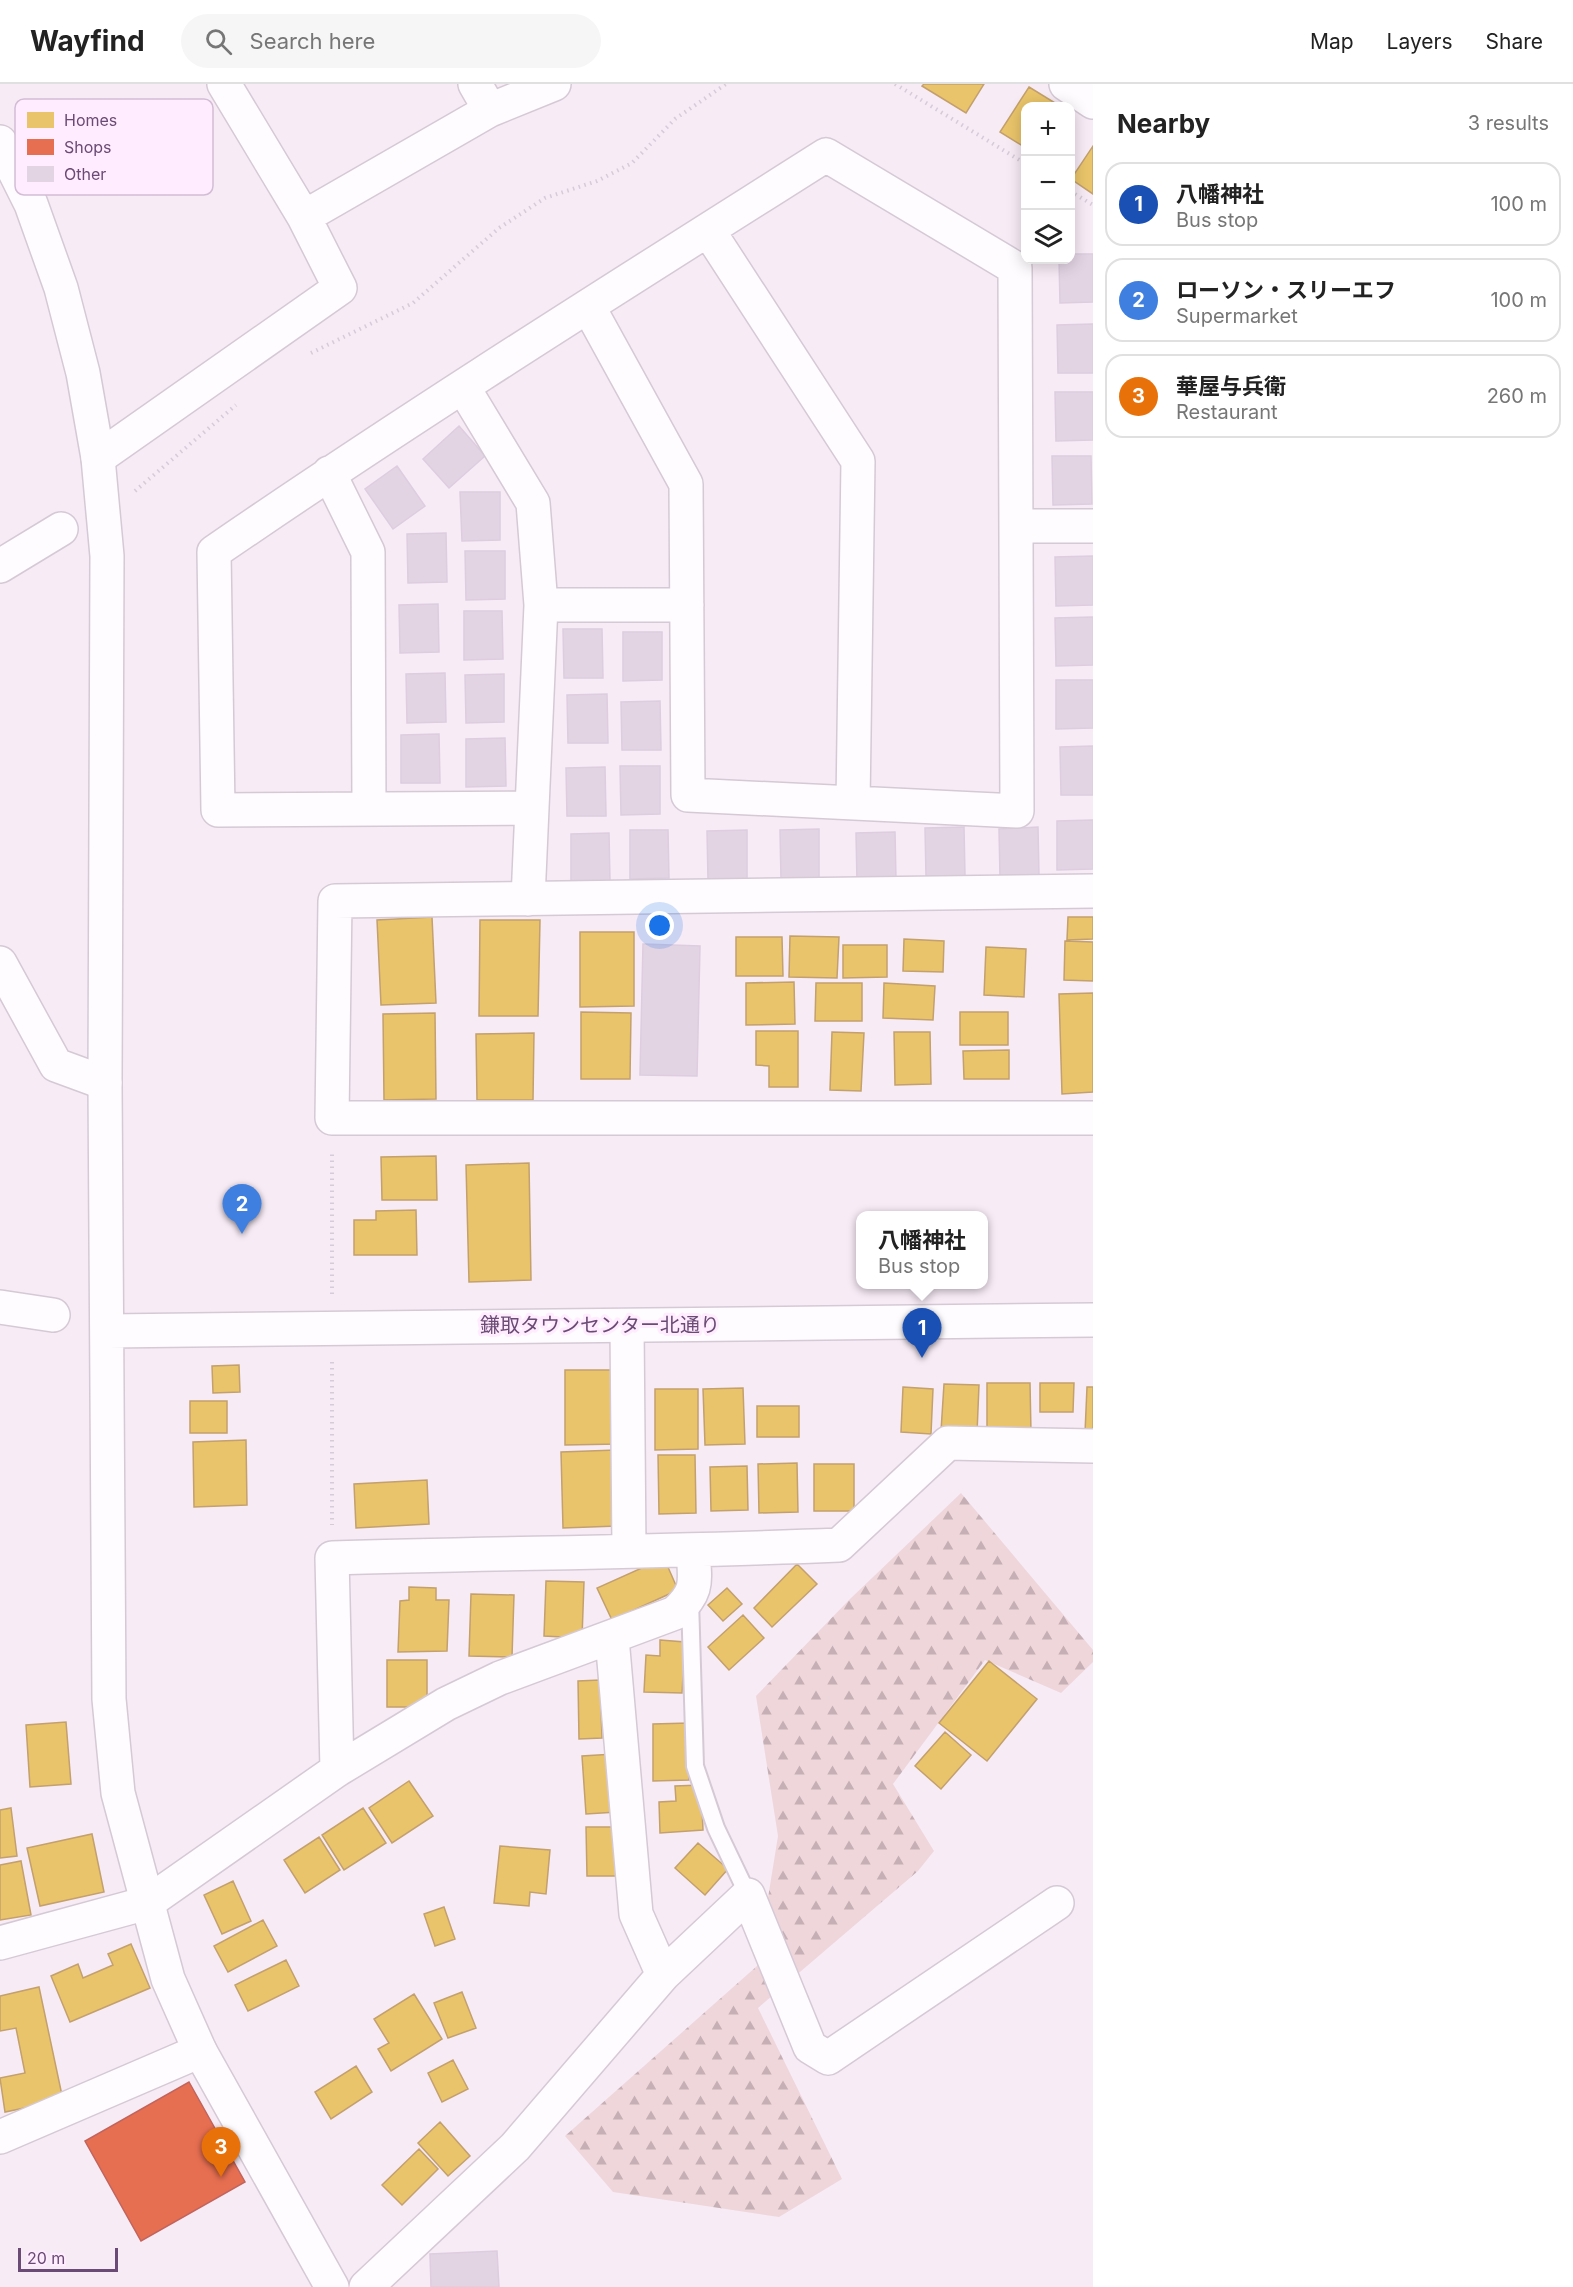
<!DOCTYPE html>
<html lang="en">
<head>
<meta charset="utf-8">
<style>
  :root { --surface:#fff; --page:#f6f6f6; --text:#222; --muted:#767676; --line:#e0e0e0; --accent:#9c83a2 }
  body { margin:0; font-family:Inter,"Noto Sans JP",sans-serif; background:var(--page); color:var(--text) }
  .controls { position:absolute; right:18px; top:18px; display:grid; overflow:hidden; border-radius:12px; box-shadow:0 3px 15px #0003 }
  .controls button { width:54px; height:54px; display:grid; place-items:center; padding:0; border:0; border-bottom:2px solid var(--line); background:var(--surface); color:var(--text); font:30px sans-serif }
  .scale { position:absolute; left:18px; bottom:15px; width:100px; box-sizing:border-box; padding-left:6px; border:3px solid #6b4b75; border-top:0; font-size:16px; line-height:21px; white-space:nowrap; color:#6b4b75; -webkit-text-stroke:4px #ffecfe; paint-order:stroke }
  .you { position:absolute; left:660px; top:842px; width:21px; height:21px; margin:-15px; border:4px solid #fff; border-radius:50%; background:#1a73e8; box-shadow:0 0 0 9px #1a73e833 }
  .badge { display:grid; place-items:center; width:39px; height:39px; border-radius:50%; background:var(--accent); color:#fff; font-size:20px; font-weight:700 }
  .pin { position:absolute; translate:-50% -50px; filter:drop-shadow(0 2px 3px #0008) }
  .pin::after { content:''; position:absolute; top:32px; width:21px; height:18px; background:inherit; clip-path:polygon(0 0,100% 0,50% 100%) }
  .popup { position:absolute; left:856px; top:1127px; width:132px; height:78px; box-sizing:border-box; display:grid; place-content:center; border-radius:12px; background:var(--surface); filter:drop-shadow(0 2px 4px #0005); font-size:20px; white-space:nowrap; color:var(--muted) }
  .popup b { font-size:22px; color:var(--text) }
  .popup::after { content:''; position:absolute; left:50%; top:100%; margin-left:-12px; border:12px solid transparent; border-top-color:var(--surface) }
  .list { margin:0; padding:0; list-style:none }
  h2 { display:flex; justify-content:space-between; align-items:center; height:78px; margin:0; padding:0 24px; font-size:26px }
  h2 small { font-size:20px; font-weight:400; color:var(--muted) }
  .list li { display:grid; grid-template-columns:39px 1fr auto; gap:18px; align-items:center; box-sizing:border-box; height:84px; margin:0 12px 12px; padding:0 12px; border:2px solid var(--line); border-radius:18px }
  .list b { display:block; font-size:22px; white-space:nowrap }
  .list p { margin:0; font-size:20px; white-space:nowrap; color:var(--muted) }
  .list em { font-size:20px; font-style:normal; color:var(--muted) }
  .icon { flex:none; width:33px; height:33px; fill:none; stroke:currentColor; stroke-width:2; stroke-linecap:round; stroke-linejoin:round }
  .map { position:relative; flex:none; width:1093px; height:2203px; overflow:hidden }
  header { display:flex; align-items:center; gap:36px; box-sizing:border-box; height:84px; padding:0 30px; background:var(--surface); border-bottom:2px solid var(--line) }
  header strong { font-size:28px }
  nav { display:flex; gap:33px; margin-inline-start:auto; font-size:21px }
  .search { width:420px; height:54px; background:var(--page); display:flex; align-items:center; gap:15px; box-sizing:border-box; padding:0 21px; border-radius:33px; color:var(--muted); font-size:22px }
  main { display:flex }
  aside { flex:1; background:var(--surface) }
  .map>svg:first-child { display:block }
  .forest { fill:url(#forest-firs) }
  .homes { fill:#e9c46a; stroke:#c3a06d; stroke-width:1.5 }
  .shops { fill:#e76f51; stroke:#c2645c; stroke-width:1.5 }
  .building { fill:#e3d4e4; stroke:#ddcddf; stroke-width:1.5 }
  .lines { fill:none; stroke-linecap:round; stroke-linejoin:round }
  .service-casing { stroke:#d5c9d6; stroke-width:20 }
  .minor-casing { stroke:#d5c9d6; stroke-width:36 }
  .tertiary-casing { stroke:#d5c9d6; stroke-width:36 }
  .path { stroke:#d6cbd8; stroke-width:4; stroke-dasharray:1.5 4.5; stroke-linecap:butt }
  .service { stroke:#fefcfe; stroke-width:16 }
  .minor { stroke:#fefcfe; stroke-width:33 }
  .tertiary { stroke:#fefcfe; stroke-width:33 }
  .labels { text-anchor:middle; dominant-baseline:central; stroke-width:6; stroke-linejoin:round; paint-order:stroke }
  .street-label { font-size:20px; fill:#6b4b75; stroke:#ffecfe }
  .key { fill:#ffecfe; stroke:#d3bcd5; stroke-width:1.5 }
  .key-label { font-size:16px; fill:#6b4b75 }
</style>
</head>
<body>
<header>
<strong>Wayfind</strong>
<div class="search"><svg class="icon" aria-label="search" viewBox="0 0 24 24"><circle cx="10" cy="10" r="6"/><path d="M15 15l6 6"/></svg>Search here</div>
<nav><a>Map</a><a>Layers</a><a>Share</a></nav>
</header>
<main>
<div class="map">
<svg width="1093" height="2203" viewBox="0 0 1093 2203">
  <defs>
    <pattern id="forest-firs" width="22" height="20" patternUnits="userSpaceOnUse" patternTransform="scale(1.5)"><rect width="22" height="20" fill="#efd6da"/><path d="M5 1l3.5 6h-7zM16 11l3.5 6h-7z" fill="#c6b0b5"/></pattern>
  </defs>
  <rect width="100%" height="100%" fill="#f7ebf6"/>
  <path class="forest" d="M961,1409L1093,1566V1578L1061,1609L985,1576L893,1700L934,1767L918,1787L758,1924L842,2095L779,2133L613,2108L565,2052L757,1882L778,1752L756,1612L850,1515Z"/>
  <path class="homes" d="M924,0H984L966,29L922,2Z
    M1029,3L1060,22H1026V64L1000,48Z
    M1093,62V110L1071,95Z
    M432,833L436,919L381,921L377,836Z
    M1068,833H1093V855L1067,856Z
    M480,836H540L538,932H479Z
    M580,848H634V922L580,923Z
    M790,852L839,853L837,894L789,893Z
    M736,853H782L783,892H736Z
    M904,855L944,857L943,888L903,887Z
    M1065,857L1093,858V897L1064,896Z
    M843,861H887V893L843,894Z
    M986,863L1026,865L1024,913L984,911Z
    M794,898L795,940L746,941V899Z
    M816,899H862V937H815Z
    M884,899L935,902L933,936L883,934Z
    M1093,909V1008L1062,1010L1059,910Z
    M581,928L631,929L630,995H581Z
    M960,928H1008V961H960Z
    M435,929L436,1015L384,1016L383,930Z
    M756,947H798V1003H769V982L756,981Z
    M832,948L864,949L861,1007L830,1006Z
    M894,948H930L931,1000L895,1001Z
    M534,949L533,1016H477L476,950Z
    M1009,966V995H964L963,967Z
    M436,1072L437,1116H382L381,1073Z
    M529,1079L531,1196L469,1198L466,1081Z
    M416,1126L417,1171H354V1136H376V1127Z
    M239,1281L240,1308L213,1309L212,1282Z
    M565,1286H618V1360L565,1361Z
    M987,1299H1030L1031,1348L987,1349Z
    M1040,1299H1074L1073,1328H1040Z
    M944,1300L979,1301L977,1349L941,1347Z
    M903,1303L933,1305L931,1350L901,1348Z
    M1087,1303H1093V1349H1085Z
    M743,1304L745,1360L705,1361L703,1305Z
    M655,1305H698V1365L655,1366Z
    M190,1317H227V1349H190Z
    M757,1322H799V1353H757Z
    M246,1356L247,1421L194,1423L193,1358Z
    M616,1366L617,1442L563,1444L561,1368Z
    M658,1371H695L696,1429L659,1430Z
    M797,1379L798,1428L759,1429L758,1380Z
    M814,1380H854V1427H814Z
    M747,1382L748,1426L711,1427L710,1383Z
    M427,1396L429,1440L356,1444L354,1400Z
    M664,1474L678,1506L612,1536L597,1504Z
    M797,1480L817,1500L772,1543L754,1524Z
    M546,1497L584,1498L582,1554L544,1552Z
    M409,1503L436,1504V1516H449L447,1567L398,1568L400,1517L409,1516Z
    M727,1504L742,1520L723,1537L708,1521Z
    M471,1510L514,1511L512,1573L469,1572Z
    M743,1531L764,1554L729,1586L708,1563Z
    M660,1556L685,1558L682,1609L644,1608L646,1571L660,1572Z
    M387,1576H427V1623H387Z
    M989,1577L1037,1615L987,1677L939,1639Z
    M600,1596L602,1654L579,1655L578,1597Z
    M66,1638L71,1700L30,1703L26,1641Z
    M689,1639V1696L653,1697V1640Z
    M945,1648L971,1671L941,1705L915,1682Z
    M614,1670L617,1728L586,1730L582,1672Z
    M409,1697L433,1732L392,1759L369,1724Z
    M701,1701L703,1746L660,1749L659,1718L676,1717L675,1702Z
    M11,1724L17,1772L0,1774V1726Z
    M363,1724L386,1759L344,1786L322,1751Z
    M586,1743H616L617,1792H587Z
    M92,1750L104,1808L40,1822L27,1764Z
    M319,1753L340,1786L305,1809L284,1776Z
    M698,1759L728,1785L705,1811L675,1784Z
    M500,1762L550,1766L546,1810L530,1808L529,1822L494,1819Z
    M21,1777L31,1831L0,1836V1781Z
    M233,1797L251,1837L222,1850L204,1811Z
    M444,1823L455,1855L435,1862L424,1830Z
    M263,1836L277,1862L228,1888L214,1862Z
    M131,1860L150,1904L70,1938L51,1892L78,1880L83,1894L113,1881L108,1870Z
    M286,1876L299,1902L248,1927L235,1901Z
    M39,1903L63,2016L5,2028L0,1994L25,1989L16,1944L0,1947V1912Z
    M462,1908L476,1944L448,1954L434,1919Z
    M414,1910L442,1955L391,1987L378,1965L389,1959L374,1935Z
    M453,1976L468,2005L442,2018L428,1989Z
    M356,1982L372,2008L331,2035L315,2008Z
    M440,2038L470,2072L448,2092L418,2059Z
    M419,2065L438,2085L402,2121L382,2101Z"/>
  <path class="shops" d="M189,1998L245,2098L141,2157L85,2057Z"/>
  <path class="building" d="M1070,170H1093V218L1060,219L1059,176H1070Z
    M1093,240V289H1058L1057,241Z
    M1055,308H1093V356L1056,357Z
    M459,342L485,372L449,404L423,375Z
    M1052,372H1091L1092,420L1053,421Z
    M397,382L425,422L393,445L365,405Z
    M460,408H500V456L462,457Z
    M446,449L447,498L408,499L407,450Z
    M465,467H505V515L466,516Z
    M1093,472V521L1056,522L1055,473Z
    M438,520L439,568L400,569L399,521Z
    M464,527H502L503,575L464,576Z
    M1093,533V581L1056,582L1055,534Z
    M563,545H602L603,594H564Z
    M623,548H662V596L623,597Z
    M445,589L446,638L407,639L406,590Z
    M504,590V638L466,639L465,591Z
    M1056,596H1093V644L1056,645Z
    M607,610L608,659H568L567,611Z
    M660,617L661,666H622L621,618Z
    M439,650L440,699H401V651Z
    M505,654L506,702L466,703V655Z
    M1093,662V711H1061L1060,663Z
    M620,682H660V730L621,731Z
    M605,683L606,732H567L566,684Z
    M1093,736V785L1057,786V737Z
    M964,743L965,792H926L925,744Z
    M1038,743L1039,792L1000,793L999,745Z
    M819,745V794L781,795L780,746Z
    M630,746H668L669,794L630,795Z
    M747,746V795H708L707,747Z
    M895,748L896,797H857L856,749Z
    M609,749L610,798L571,799V750Z
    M643,860L700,862L697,992L640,991Z
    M497,2167L499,2203H431L430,2170Z"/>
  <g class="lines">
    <g class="service-casing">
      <path id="service" d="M690,1516L695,1682L716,1744L748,1811"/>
    </g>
    <g class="minor-casing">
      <path id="minor" d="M224,0L304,133
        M475,0L490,26
        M1066,0L1093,18
        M708,146L858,377L853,719
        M463,303L533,419L541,521L532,724L218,726L214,468C415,330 621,201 826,71L1015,184L1017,727L688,711L686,400L588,222
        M98,374L340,204L304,133L490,26L554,0
        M329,389L368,468L369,725
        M1017,442H1093
        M0,482L61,445
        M541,521H687
        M1093,807L335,817L332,1034H1093
        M528,815L532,724
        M0,879L56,981L105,999
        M0,1223L53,1231
        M627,1242L629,1466
        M612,1554L636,1830L663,1891
        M337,1686L332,1474C501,1469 670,1468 839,1461L948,1359L1093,1362
        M0,1859L147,1819L337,1686L446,1620L500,1594L675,1529C699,1507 695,1498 693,1467
        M0,2053L200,1967
        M366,2203L515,2063L663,1891L748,1811L810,1963L828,1974L1057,1819"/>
    </g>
    <g class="tertiary-casing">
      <path id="tertiary" d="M0,58L31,120L61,204L83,289L98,374L107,472L105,999L109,1615L118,1709L168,1895L200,1967L332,2203
        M108,1247L1093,1236"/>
    </g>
    <path class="path" d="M895,0L1026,80
      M1070,107L1093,121
      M311,269L413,219L499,144L545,114L597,97L632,79L675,35L726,0
      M135,407L236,321
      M332,1210V1068
      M332,1278V1441"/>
    <use href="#service" class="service"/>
    <use href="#minor" class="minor"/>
    <use href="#tertiary" class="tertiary"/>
  </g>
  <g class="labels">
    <g class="street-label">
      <text x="600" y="1241">鎌取タウンセンター北通り</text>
    </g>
  </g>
  <rect x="15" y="15" width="198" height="96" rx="9" class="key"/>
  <rect x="27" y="28" width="27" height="16" fill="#e9c46a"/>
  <rect x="27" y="55" width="27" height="16" fill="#e76f51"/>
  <rect x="27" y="82" width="27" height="16" fill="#e3d4e4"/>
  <g class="key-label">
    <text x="64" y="42">Homes</text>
    <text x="64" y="69">Shops</text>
    <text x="64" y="96">Other</text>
  </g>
</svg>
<div class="controls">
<button>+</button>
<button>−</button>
<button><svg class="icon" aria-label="layers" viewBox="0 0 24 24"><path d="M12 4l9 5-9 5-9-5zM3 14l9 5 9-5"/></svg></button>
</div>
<div class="scale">20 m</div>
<div class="you"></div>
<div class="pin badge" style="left:922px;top:1274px;background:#1a4fb4">1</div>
<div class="popup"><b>八幡神社</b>Bus stop</div>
<div class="pin badge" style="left:242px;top:1150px;background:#3f7fe0">2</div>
<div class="pin badge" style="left:221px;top:2093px;background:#e8710a">3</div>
</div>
<aside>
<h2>Nearby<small>3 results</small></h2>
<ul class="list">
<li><span class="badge" style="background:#1a4fb4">1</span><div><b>八幡神社</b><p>Bus stop</p></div><em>100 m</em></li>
<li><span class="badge" style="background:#3f7fe0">2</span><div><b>ローソン・スリーエフ</b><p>Supermarket</p></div><em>100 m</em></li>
<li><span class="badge" style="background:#e8710a">3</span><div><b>華屋与兵衛</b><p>Restaurant</p></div><em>260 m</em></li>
</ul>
</aside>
</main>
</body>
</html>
